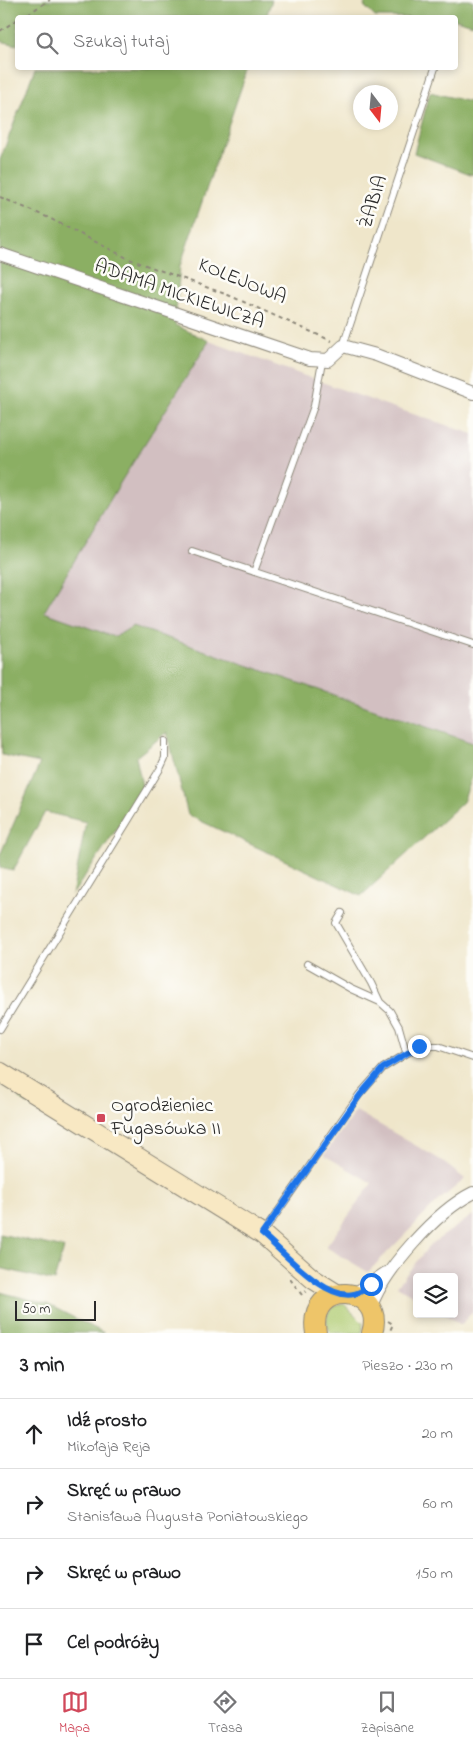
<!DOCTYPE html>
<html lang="pl">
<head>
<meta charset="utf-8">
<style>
  :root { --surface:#fff; --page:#f2f2f2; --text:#202124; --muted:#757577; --line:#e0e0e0; --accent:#d1495b }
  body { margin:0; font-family:"Indie Flower",sans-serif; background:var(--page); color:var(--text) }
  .controls { position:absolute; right:15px; bottom:15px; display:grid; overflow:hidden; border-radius:5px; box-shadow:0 2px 8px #0003 }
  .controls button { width:45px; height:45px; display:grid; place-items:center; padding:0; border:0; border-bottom:1px solid var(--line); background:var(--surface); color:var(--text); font:25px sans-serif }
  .compass { position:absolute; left:353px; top:85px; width:45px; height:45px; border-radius:50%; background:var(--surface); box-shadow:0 2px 8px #0003; rotate:164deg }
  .scale { position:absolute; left:15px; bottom:12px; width:81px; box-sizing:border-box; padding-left:5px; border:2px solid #2b2b2b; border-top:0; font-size:14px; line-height:18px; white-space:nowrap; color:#2b2b2b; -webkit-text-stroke:4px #fdfcf7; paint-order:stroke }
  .stop { position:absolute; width:15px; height:15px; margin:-11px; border:4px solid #1a73e8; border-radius:50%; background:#fff }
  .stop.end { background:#1a73e8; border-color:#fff; box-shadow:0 1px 5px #0008 }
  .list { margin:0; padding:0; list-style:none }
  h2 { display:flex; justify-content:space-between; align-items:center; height:65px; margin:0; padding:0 20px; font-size:21px }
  h2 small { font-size:16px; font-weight:400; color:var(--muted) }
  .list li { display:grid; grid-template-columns:32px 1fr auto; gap:15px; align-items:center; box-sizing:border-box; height:70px; padding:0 20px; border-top:1px solid var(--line) }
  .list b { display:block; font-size:19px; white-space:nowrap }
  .list p { margin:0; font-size:16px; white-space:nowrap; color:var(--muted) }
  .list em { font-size:16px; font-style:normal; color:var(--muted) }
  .icon { flex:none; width:28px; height:28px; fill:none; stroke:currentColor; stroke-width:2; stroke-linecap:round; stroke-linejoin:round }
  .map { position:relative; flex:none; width:473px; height:1333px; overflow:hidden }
  .search { position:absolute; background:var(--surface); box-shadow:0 2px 8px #0003; left:15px; right:15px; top:15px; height:55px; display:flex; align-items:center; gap:12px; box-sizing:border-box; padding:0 18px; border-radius:5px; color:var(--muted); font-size:19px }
  .sheet { height:345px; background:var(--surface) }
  nav { display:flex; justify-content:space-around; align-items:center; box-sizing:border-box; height:70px; border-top:1px solid var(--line); background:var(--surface); font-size:14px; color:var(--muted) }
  nav a { display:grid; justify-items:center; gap:2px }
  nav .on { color:var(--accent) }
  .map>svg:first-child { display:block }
  .industrial { fill:#d2bfc1 }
  .green { fill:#afcb71; stroke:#6d7b4e }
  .forest { fill:#8baf63; stroke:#5b6d47 }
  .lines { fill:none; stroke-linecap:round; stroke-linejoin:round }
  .service-casing { stroke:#8d887a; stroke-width:8 }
  .minor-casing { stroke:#8d887a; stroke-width:14 }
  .secondary-casing { stroke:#8d887a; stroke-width:21 }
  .primary-casing { stroke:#8d887a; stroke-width:22 }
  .path { stroke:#8d887a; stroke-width:2; stroke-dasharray:4 4; stroke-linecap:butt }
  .service { stroke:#fff; stroke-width:6 }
  .minor { stroke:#fff; stroke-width:12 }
  .secondary { stroke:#f8e8c3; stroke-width:19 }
  .primary { stroke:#eec569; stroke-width:20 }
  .route { stroke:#1a73e8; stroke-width:6 }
  .poi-dot { fill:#d1495b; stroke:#fdfcf7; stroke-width:2 }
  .labels { text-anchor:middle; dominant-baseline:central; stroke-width:5; stroke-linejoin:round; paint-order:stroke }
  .street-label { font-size:20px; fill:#2b2b2b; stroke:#fdfcf7 }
  .poi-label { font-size:20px; fill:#2b2b2b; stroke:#fdfcf7; text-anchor:start }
</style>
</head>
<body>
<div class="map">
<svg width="473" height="1333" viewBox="0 0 473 1333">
  <rect width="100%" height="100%" fill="#fdfcf7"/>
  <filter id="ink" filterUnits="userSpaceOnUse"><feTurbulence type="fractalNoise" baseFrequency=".02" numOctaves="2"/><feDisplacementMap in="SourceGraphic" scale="10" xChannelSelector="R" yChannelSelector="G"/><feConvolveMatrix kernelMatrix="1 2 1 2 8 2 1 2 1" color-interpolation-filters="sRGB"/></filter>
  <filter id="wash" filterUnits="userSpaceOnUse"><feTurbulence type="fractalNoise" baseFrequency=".0096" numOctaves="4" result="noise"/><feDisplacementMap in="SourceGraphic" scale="20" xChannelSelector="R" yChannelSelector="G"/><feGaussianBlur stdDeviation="1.12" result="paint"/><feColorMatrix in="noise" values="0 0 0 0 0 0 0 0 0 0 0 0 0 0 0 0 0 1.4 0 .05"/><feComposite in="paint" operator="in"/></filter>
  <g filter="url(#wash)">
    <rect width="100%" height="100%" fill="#efe6ca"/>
    <path class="industrial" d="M209,341L371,400L473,434V743L133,626L115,637L44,612L122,480Z
      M356,1111L439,1159L465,1179L437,1202L368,1272L326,1247L372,1183L324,1155Z
      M473,1215V1311L461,1325L444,1314H454V1277H417V1298L397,1286L430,1245Z"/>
    <path class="green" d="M21,1096L51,1113L49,1116L19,1099Z
      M344,1304L363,1323L362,1333H331C322,1318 327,1306 344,1304Z"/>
    <path class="forest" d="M0,0H272L266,17L18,18L17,45L0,41Z
      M366,0H473V24L442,15L436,18L375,17L364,6Z
      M35,68H248L180,266L175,325L209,341L122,480L44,612L115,637L133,626L473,743V775L463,802L361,896L188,815L167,732L136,757L143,790L72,895L86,822L45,812L13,871L0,868V855L40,763L2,755L0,702V160Z
      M430,92L470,102L473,93V175L414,153Z
      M0,1234L64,1248L54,1281L0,1268Z
      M0,1292L47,1304L104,1333H0Z"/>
  </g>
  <g filter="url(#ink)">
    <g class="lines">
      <g class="service-casing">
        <path id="service" d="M343,346L435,68
          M192,551L473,645
          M254,572L314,406L322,361
          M342,913L336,923L371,983L380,1002
          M307,964L351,989L380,1002L390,1011L399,1027L406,1052
          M0,1029L160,769L165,758V741
          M263,1233L359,1095L383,1068L419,1046H438L473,1058"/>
      </g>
      <g class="minor-casing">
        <path id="minor" d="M0,254L310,359L328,360L343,346L376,355L473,393
          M353,1295L386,1273
          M370,1309C383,1270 437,1211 473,1193"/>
      </g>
      <g class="secondary-casing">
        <path id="secondary" d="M0,1072L262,1234L313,1279L337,1294"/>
      </g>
      <g class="primary-casing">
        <path id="primary" d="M316,1333C306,1277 387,1285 372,1333"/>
      </g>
      <path class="path" d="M21,18L50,0
        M0,31L18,19
        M0,197L49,218L129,259L228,295L332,341
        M290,1279L302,1295L306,1291
        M388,1321L393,1324L389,1333"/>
      <use href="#service" class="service"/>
      <use href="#minor" class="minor"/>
      <use href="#secondary" class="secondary"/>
      <use href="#primary" class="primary"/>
    </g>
  </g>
  <g class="lines" filter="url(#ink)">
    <path class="route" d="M371,1284C366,1288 361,1293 354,1294C325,1301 284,1252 262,1234L360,1095L383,1068L419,1046"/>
  </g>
  <rect class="poi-dot" x="96" y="1113" width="10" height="10" rx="2.5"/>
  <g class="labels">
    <g class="street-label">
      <text transform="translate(374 202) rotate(-72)">ŻABIA</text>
      <text transform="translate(242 282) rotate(22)">KOLEJOWA</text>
      <text transform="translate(179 295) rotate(19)">ADAMA MICKIEWICZA</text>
    </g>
    <g class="poi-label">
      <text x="111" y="1106">Ogrodzieniec<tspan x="111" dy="23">Fugasówka II</tspan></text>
    </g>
  </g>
</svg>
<div class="controls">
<button><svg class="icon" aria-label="layers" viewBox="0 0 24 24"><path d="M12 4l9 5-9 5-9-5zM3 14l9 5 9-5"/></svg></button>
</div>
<svg class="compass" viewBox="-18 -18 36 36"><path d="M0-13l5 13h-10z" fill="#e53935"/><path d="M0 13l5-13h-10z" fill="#757577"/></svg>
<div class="scale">50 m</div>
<div class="stop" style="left:371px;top:1284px"></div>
<div class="stop end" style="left:419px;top:1046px"></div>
<div class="search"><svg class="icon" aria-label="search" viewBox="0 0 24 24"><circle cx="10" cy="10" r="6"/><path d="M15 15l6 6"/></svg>Szukaj tutaj</div>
</div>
<section class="sheet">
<h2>3 min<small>Pieszo · 230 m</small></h2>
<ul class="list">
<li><svg class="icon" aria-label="ahead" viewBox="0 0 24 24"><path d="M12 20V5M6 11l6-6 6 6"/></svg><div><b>Idź prosto</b><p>Mikołaja Reja</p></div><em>20 m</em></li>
<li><svg class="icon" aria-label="right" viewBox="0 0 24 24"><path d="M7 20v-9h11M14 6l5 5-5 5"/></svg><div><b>Skręć w prawo</b><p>Stanisława Augusta Poniatowskiego</p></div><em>60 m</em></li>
<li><svg class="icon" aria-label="right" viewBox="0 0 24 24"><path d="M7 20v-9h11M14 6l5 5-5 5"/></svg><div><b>Skręć w prawo</b></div><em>150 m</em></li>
<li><svg class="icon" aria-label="arrive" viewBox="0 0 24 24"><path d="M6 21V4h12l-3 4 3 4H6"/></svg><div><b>Cel podróży</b></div></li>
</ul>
</section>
<nav>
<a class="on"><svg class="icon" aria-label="map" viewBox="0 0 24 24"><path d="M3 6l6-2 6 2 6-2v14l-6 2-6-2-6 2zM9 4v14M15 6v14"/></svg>Mapa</a>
<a><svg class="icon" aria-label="directions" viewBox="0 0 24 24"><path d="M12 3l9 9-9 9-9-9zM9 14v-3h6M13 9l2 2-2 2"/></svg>Trasa</a>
<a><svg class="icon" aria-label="saved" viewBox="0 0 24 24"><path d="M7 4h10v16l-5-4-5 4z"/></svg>Zapisane</a>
</nav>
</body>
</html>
